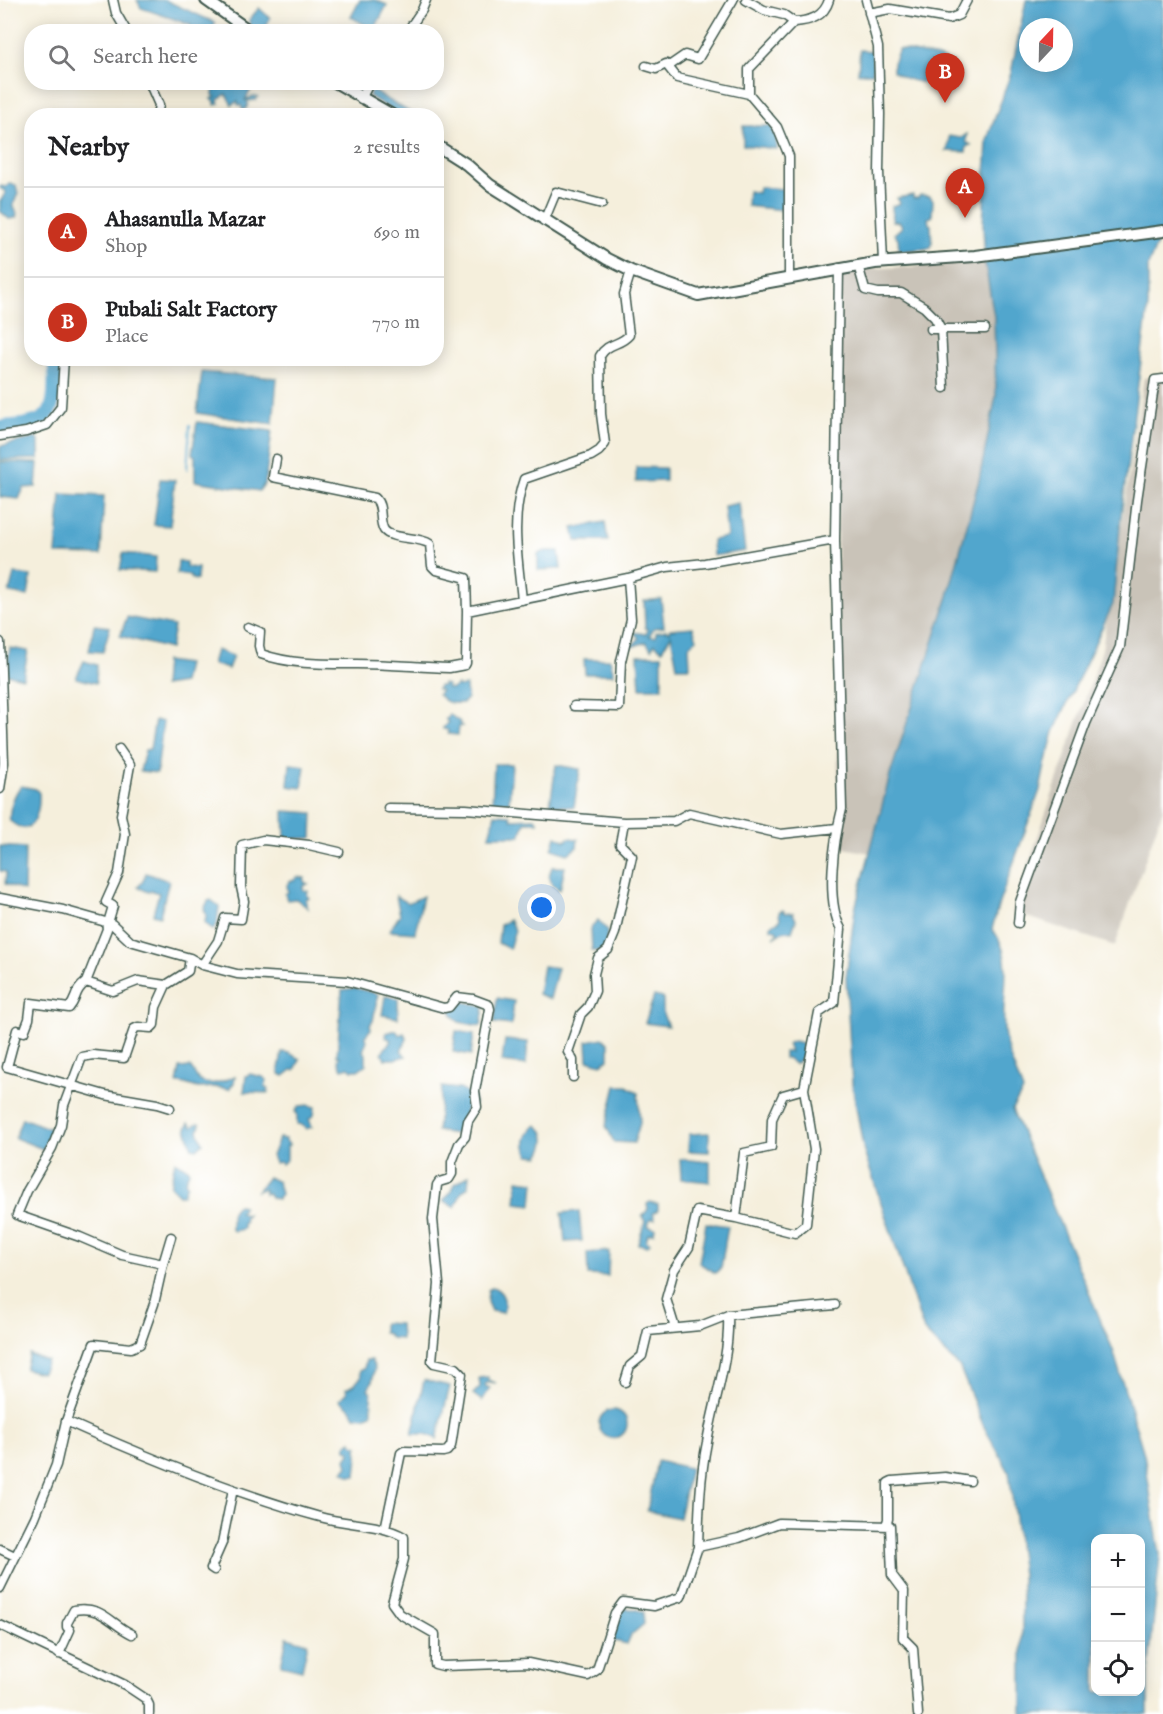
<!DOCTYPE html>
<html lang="en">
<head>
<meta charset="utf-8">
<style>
  :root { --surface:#fff; --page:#f2f2f2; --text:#202124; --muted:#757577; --line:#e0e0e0; --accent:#c8321e }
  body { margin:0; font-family:"IM FELL English",serif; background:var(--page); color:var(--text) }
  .controls { position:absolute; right:18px; bottom:18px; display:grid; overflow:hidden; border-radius:12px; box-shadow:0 3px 15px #0003 }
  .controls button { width:54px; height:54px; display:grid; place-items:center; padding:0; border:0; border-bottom:2px solid var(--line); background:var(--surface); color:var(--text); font:30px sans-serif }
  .compass { position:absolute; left:1019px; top:18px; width:54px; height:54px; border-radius:50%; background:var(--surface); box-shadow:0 3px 15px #0003; rotate:22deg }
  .you { position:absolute; left:542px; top:908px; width:21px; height:21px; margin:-15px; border:4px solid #fff; border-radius:50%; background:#1a73e8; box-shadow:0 0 0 9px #1a73e833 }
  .badge { display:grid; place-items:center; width:39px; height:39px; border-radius:50%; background:var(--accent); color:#fff; font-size:20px; font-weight:700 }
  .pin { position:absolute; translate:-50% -50px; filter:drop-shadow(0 2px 3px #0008) }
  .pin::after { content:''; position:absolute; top:32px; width:21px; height:18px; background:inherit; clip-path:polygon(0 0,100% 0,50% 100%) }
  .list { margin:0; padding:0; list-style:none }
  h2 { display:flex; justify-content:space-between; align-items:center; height:78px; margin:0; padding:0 24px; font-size:26px }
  h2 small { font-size:20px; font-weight:400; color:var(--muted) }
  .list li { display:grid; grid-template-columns:39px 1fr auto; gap:18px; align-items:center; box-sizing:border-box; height:90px; padding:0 24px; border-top:2px solid var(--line) }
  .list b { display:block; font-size:22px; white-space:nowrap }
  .list p { margin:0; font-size:20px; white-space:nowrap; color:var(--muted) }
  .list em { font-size:20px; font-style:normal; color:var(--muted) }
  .icon { flex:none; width:33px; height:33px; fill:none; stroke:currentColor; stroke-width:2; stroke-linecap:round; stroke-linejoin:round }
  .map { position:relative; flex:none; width:1163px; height:1714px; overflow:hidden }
  .search { position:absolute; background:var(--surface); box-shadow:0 3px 15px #0003; left:24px; top:24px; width:420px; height:66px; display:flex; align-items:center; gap:15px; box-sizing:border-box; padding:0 21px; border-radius:24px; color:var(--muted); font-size:22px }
  .panel { position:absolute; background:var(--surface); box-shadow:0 3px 15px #0003; left:24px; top:108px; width:420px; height:258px; border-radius:24px }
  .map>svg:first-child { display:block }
  .industrial { fill:#c9c3b8 }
  .water { fill:#51a6cd; stroke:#387280; stroke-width:1.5; fill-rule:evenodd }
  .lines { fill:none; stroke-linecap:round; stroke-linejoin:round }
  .stream { stroke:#51a6cd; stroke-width:2 }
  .river { stroke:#51a6cd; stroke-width:14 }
  .minor-casing { stroke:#3f584d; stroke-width:11 }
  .major-casing { stroke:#3f584d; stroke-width:14 }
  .minor { stroke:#fff; stroke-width:8 }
  .major { stroke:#fff; stroke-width:10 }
</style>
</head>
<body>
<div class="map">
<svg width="1163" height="1714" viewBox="0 0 1163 1714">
  <rect width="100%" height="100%" fill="#fff"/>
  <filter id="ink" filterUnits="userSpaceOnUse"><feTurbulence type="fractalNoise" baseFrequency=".0167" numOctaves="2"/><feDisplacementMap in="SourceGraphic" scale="12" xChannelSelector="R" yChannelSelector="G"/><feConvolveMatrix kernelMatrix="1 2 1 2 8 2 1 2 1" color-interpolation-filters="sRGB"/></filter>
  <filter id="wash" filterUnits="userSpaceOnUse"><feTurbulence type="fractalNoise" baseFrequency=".008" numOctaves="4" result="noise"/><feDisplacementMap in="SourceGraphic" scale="24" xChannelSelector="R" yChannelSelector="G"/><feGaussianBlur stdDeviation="1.35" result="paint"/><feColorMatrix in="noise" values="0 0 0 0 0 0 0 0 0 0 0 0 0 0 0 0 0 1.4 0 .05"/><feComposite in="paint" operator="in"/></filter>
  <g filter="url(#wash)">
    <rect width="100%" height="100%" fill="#f5efdc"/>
    <path class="industrial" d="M985,263L994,317L996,396L979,480L948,596L890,775L870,853L833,846L845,816L838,779L836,603L841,270Z
      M1163,376V809L1115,946L1012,912L1102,650L1144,378Z"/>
    <path class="water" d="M137,0H165L216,23L210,31H188L191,25L141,8Z
      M360,0H375L387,5L374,30L351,17Z
      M1026,0H1163V125L1159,143L1163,169V229L1148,266V307L1121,516L1113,604L1054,732L1046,761L1040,790L999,903L992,929C1016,956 1001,996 1004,1029C1005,1050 1016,1071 1023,1091L1012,1109L1113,1350L1144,1454L1160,1555L1148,1675V1714H1022V1575L1009,1472L983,1425L960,1368L924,1331L864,1152L852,1084L846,977L855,909L890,775L948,596L979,480L996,396L994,317L985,263L983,226L987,140L1011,73ZM1028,27H1064V63H1028ZM1096,1538H1140V1692H1096Z
      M259,8L270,18L266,27L258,31L250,27L249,20Z
      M899,49L938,57L953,63L952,84C932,84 909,84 893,71V63Z
      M860,50L872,51L873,73H858Z
      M208,83L216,84L217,83H246L248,89L251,90L245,100L254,96L258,97L256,100L247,101L248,104L246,109L243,110L241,105H238V101L232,105L226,94L218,100L219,104L215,105V101L211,99L216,97L213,95L214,87Z
      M371,90L415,115H400L369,96Z
      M743,126H771L776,136L777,149L743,145Z
      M967,134L966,142L971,145L967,146L966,152L946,151L948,148L949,136L961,138Z
      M9,184L16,185L18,193L13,206C16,210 18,212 16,218L9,219L0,211V202L6,192L0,188L1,186L6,187Z
      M759,187L783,189L782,210L747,206L748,191L758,193Z
      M913,195V198H918L920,195L930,196L933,200L932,217L928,218L929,224L931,225L932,244L930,248L902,251L899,250L898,238L894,234L902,227L900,222L893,221L892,206L900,203L897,198Z
      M202,372L277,378L273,424L197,413Z
      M197,422L272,431L265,483L259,491L195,481V456L192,454Z
      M36,438L39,441V459L0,460V446Z
      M0,462L38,463L36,487L24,488L19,499L0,497Z
      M636,467L665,468V481L636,482Z
      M160,479L175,480L170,526L154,525Z
      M61,494L104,496L101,555L56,554Z
      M739,503L745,551L713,556L712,540L727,537L724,506Z
      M605,522L608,541H576L573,528Z
      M545,551H559L561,569L538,570V554Z
      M123,553L156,557L155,572L120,570Z
      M178,561L186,562V567L198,568L197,580L192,579L189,575L177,574Z
      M14,574L31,576L28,596L9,593Z
      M661,599L664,627L654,628L649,636L655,637L656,632L666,630L670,632V629L693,627L697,639L689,646L690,667H677L671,635L662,650L655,644L651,649L646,642L628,648L629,644L635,643L639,638L633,632L646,634L648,629L645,628L644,601Z
      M127,617L174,626L170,649L120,636Z
      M94,625L110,627L103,652L89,651Z
      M10,648L28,651L23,678L6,674Z
      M216,650L233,656L228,669L212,664Z
      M638,655H662V688H640Z
      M584,659H610L614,674H585Z
      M84,661L97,665L96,683L76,678Z
      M165,661L187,664L183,683L163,686Z
      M443,684L448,685L447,688L452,689L457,685V687L466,686L467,698L463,703C452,704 445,703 438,694L441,690L437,689L439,686H443Z
      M449,714L460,722L459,724L462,726L459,727L458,735L448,734V730L443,729V728L448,722L445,719L448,718Z
      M155,720L163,722L157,773L140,771L145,750L150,749Z
      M290,764L305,766L302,788L288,786Z
      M494,764H512L509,803L502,802V807H492Z
      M556,765L580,769L574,807L550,805Z
      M21,786L36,789L39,793C40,812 33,841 10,821C8,811 14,794 21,786Z
      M284,811L313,813L312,838L285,839Z
      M495,814L510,815L511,819L535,818L538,822H525L520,836H489Z
      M556,836L566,841L568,838L578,839L577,847L568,854L552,849Z
      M0,846L25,848L24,891L5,884L6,872L0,871Z
      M552,867H565L560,890L552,885L549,876Z
      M146,873L169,881L160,916L153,914L159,893L152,891L148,892L138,887L143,881Z
      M296,877L305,878L304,882L308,884L303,886V890L308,891L307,895L309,898L305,899L308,908L296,899L287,900L285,894L288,892L287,885L290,881L295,880Z
      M396,896L408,903L423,896L415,933L389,931L400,915Z
      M211,900L219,906L217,924L213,930L205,923L206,914L204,909L208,901Z
      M783,910L785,913H793L796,920L792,932L784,931L774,937L778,933L776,930L771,929V925L780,921L779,912Z
      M509,920L515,930L509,949L498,943L500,925Z
      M598,920L607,930L606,947L601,951H592L591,927Z
      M543,966L558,968L550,999L538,994Z
      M355,988L378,994L373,1021L370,1025L371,1029L365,1036L367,1040L363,1051L366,1054V1064L358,1070H352L349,1067L342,1069L338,1060L340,1056H337L342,990Z
      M385,996L398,998V1018L382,1015Z
      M654,996L663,998V1014L668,1026L645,1023Z
      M497,998L514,1001L511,1025L494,1023Z
      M460,1001L484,1006L481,1026L459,1022L451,1013L452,1008Z
      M393,1031H397L399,1035L404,1033L407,1039L401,1051L406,1056L394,1059H385L382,1053L391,1040L386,1037V1033Z
      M456,1031L474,1034L471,1055L453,1052Z
      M603,1038L609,1044V1059L601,1064L588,1060L587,1041Z
      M505,1040L528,1042L526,1065L502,1062Z
      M794,1041L802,1043V1049L806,1054L795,1064L787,1058H784V1052H790L787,1044Z
      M282,1052L289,1053L300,1059L295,1070H292L284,1076L280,1074L279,1069Z
      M190,1067C193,1070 195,1075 198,1079C207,1088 226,1081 235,1076L234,1083L229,1089C219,1086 210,1087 200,1088C192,1088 186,1082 177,1083L180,1068Z
      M250,1074L263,1077L267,1080L265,1088L268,1089V1093L244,1092L246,1076Z
      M616,1086H627L638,1093L640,1123L634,1143L614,1142L606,1126Z
      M442,1087L460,1089L474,1097V1105L466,1106L462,1135L437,1131Z
      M309,1105L311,1107L312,1106L315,1107L314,1115L309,1119L312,1127L306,1129L302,1125L297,1124V1113L295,1112L299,1106Z
      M22,1118L51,1129L43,1149L15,1138Z
      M189,1123L192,1127L198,1123L200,1124L198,1131L203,1143L197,1149L192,1148L186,1128Z
      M536,1125C549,1132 546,1146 539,1156L529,1155C523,1142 525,1135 536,1125Z
      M709,1133V1152L688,1151L689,1134Z
      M279,1138L285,1139L289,1145L287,1146V1159L282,1164L280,1162L275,1163L272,1156Z
      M680,1159L710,1162V1182L681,1179Z
      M175,1161L188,1168L189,1172L185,1181L187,1184L183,1195H179L170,1186Z
      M469,1175L468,1187L462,1192L455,1207L443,1201L451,1192L455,1184Z
      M268,1177L278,1182L281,1194L277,1199L272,1198L268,1193L265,1194L264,1189L257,1191Z
      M518,1180L534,1182L532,1205L516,1203Z
      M650,1202L658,1204V1210L653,1213L655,1219H650L648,1226L655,1228L654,1233L648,1234L646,1241L650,1243L647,1246L638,1244L645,1221L642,1217L648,1209L647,1204Z
      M238,1205L243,1206L242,1210L239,1212L244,1215L247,1214L244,1219L245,1221L243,1224V1229L234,1231L231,1229C232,1218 228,1212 238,1205Z
      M579,1211L582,1241L565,1242L562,1213Z
      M706,1223L728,1226L721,1268L715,1273L699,1263Z
      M609,1251L608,1276L588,1275L587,1253Z
      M493,1287C505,1292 506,1302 503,1313L491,1311L487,1302L488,1290Z
      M383,1323L400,1324L401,1339L391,1338L388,1334L383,1333Z
      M29,1354L47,1361L42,1373L25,1369Z
      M366,1360H371L375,1368L372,1382L368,1389L371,1392L372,1414L364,1417L355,1416L351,1409L339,1400L347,1393L346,1389L355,1384L361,1377L360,1371L364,1369Z
      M488,1377V1380L496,1383H486L485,1386L490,1388L482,1401L473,1394L480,1387L479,1378Z
      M424,1380L450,1386L437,1439L426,1434H412Z
      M599 1424a14 14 0 1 1 28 0a14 14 0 1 1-28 0Z
      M352,1441L353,1444L358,1446L357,1447L358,1457L356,1476H350L343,1471L348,1466L346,1459L350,1453L349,1450L346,1449V1445Z
      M657,1461L690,1468L679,1518L647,1511Z
      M624,1609H635L643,1612L644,1624L631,1635L627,1644L611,1640L616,1620Z
      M287,1637L308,1643L302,1670L281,1665Z"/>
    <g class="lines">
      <path class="stream" d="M187,469L190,425"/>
      <path class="river" d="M0,427C57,423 54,415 55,361"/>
    </g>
  </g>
  <g filter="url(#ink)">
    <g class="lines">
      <g class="minor-casing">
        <path id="minor" d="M113,0L116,13L127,32
          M746,0L764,10L784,15L794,22
          M866,0L878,47L880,114L879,172L883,262
          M869,13L890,9L949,19L959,15L967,0
          M407,32L422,10L426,0
          M646,66L656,69L666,64L677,78L749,94V69L794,22C810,21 824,17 829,0
          M669,66L685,55L698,59L733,0
          M149,82L159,105L157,116
          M749,94L777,127L789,156V278
          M361,99L370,82
          M544,221L556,192L602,204
          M858,265L865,290L878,293H901L924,307L935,318L941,329L944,388
          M931,329H985
          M0,436L26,432L47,425L61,407L64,358
          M522,600C518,559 510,519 524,479L591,456L599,451L605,444L601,414L600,356C608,342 620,346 629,335L624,294L631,271
          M467,611L628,578L667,567L705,563L835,540
          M248,627L260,632L259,646L261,654C289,664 319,664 348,664C382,663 415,667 449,668L465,665L466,663L467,611L466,578L436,570L432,566L430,544C418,536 391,540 384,530C378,520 384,507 375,498L273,477L276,459
          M0,642L4,763L0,789
          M574,706L619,707L621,661L631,619L628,578
          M388,808L466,809L624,822L674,821L689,813L781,834L837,828
          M0,898L63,910L102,921L112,924L130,941L190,958L202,965L237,974L347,981L444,1008L449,1007L457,997L473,999L489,1005L490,1009L475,1091L477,1107L468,1121L465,1137L459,1144L452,1162V1174L449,1179L439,1182L437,1185L433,1219L439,1284L432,1361L434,1363L456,1368L462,1374L451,1446L447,1451L443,1452L404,1451L401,1453L385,1529
          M108,923L113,906L106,902L119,873L125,834L121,815L130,765L119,749
          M1018,923L1020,902L1086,723L1120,647L1137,500L1155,380L1163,379
          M202,965L218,941L225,918L241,919L244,901L241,887L242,845L263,840L309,845L339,852
          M86,982L107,929L106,922
          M166,985L156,1007L154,1025L151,1028L138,1027L134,1029L124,1058L93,1055L82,1057L64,1105L61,1125L52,1148L27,1191L17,1215L80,1237L122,1255L163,1264L171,1237
          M573,1077V1060L568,1052L581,1014L588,1007L595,991L594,974L598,958L608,950L615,933L632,856L620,844L624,822
          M804,1089L783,1095L772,1119L771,1147L744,1153L736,1218L795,1233L806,1224L814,1149L804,1089L819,1013L834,1003L841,929C825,899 834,840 842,809L835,540L839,268
          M170,1108L157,1104L105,1095L7,1067L17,1030L24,1032L29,1019L31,1003L69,1008C78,998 73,992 86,982L113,991L138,981L166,985L188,971L190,958
          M163,1264L154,1304L140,1344L131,1348L94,1344L66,1421C148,1458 233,1493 320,1517C347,1525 380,1523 404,1537V1559L392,1603L400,1614L435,1634V1664L443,1666L528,1663L588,1676L597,1670L615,1613L623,1602L654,1606L681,1597L698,1547L739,1538L779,1523L890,1526L892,1575L904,1591L903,1638L913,1648L918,1714
          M728,1315L835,1305
          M675,1328L666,1299L674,1270L689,1247L697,1211L736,1218
          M625,1382L630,1366L642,1356L648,1331L700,1326L728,1315C730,1358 714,1400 707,1442C700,1477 699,1512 698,1547
          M886,1526L888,1519V1483L892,1481L945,1477L970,1481
          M0,1549L15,1556
          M214,1570L211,1568L222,1543L233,1489
          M0,1588L35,1517L56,1465L66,1421
          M0,1625L125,1685L146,1699L149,1705V1714
          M59,1654L70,1630L67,1627V1623L74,1610C103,1605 110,1624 132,1634"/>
      </g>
      <g class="major-casing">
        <path id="major" d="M206,0L251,32
          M335,82L394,116
          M436,145L466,164L490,185L607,259L631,271L698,295L875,263L975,256L1163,231"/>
      </g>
      <use href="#minor" class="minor"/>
      <use href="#major" class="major"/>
    </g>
  </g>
</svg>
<div class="controls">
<button>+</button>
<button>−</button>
<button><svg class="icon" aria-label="locate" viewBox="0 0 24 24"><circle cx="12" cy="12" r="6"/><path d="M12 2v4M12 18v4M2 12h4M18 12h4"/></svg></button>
</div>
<svg class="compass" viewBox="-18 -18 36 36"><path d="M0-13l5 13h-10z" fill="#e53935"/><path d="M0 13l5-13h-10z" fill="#757577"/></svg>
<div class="you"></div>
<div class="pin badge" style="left:965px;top:218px">A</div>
<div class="pin badge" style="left:945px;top:103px">B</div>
<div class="search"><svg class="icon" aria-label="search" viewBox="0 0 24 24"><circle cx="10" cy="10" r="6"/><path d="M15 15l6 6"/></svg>Search here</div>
<section class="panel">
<h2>Nearby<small>2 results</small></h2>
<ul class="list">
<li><span class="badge">A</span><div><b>Ahasanulla Mazar</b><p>Shop</p></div><em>690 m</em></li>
<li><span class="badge">B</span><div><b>Pubali Salt Factory</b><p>Place</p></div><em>770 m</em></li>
</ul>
</section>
</div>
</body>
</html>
